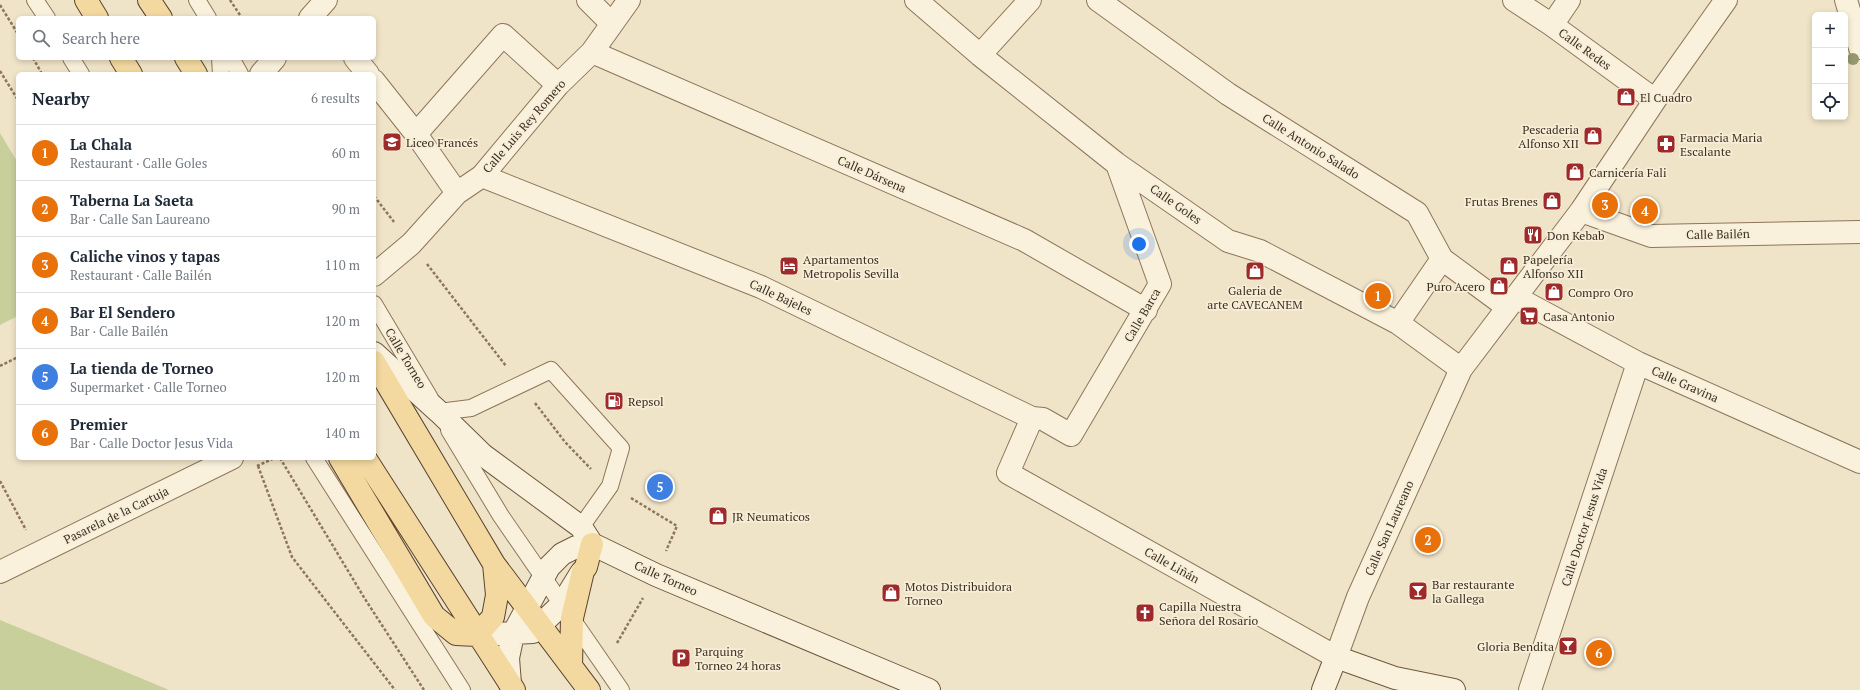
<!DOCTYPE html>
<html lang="en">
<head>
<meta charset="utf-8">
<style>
  :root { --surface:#fff; --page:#f2f2f3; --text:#1f2937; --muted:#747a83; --line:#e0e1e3; --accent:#9e2a2b }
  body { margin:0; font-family:"PT Serif",serif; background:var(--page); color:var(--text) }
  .controls { position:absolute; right:12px; top:12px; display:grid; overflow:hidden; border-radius:6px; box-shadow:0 2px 6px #0003 }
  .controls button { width:36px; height:36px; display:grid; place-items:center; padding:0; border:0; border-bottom:1px solid var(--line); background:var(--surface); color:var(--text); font:20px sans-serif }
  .you { position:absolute; left:1139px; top:244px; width:14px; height:14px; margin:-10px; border:3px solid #fff; border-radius:50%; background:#1a73e8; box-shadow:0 0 0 6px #1a73e833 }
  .badge { display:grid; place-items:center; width:26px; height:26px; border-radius:50%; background:var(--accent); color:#fff; font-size:13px; font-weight:700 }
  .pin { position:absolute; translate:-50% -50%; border:2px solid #fff; box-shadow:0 1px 4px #0006 }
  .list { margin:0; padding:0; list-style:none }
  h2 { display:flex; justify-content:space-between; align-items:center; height:52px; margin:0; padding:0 16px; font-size:17px }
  h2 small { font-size:13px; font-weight:400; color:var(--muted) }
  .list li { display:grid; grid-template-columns:26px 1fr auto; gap:12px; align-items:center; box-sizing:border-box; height:56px; padding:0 16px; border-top:1px solid var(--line) }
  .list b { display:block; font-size:15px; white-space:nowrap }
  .list p { margin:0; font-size:13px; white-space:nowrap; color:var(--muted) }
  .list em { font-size:13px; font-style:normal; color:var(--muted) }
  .icon { flex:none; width:22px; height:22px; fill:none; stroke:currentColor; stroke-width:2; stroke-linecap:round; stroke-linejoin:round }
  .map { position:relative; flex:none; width:1860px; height:690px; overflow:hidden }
  .search { position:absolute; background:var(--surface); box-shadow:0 2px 6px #0003; left:16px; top:16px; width:360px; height:44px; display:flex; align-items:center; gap:10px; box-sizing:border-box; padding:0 14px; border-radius:6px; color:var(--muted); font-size:15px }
  .panel { position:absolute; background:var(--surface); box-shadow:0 2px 6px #0003; left:16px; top:72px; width:360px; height:388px; border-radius:6px }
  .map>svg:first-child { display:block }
  .green { fill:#c9cf9b }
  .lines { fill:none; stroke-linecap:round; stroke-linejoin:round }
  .lane-casing { stroke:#8d765c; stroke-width:18 }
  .street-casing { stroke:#8d765c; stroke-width:24 }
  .secondary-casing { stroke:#6f573f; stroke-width:24 }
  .primary-casing { stroke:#5b4430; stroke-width:24 }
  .path { stroke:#8d765c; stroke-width:2.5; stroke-dasharray:3 2; stroke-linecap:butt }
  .lane { stroke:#faf1dc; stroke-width:16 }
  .street { stroke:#faf1dc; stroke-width:22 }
  .secondary { stroke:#faf1dc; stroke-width:22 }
  .primary { stroke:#f3d9a0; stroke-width:22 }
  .tree { fill:#96986f }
  .labels { text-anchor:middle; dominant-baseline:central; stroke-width:3.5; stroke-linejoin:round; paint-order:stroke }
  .street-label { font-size:12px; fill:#3d2e20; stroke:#f7eed8 }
  .poi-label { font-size:12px; fill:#3d2e20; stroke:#f7eed8; text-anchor:start }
</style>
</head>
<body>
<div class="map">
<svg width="1860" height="690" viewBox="0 0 1860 690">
  <rect width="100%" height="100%" fill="#f0e4c8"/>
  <path class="green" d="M0,133L18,163V316L0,325Z
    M0,620L167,689L168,690H0Z"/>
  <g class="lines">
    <g class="lane-casing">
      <path id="lane" d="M35,0L47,18
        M197,0L208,18
        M71,58L81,74
        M220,58L221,74
        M231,58L240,74
        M374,304L430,398
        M439,412L471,408L551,370L621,448L610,486L581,527
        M449,430L501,516L621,690
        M314,458L462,690"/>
    </g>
    <g class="street-casing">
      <path id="street" d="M588,0L611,23
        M916,0L980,55L1117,164L1228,241L1260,251L1398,323L1461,369
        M1098,0L1228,94L1417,213L1442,259L1507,307
        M1514,0L1552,25L1655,100
        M1846,0L1860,48
        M310,18L326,0
        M1552,25L1569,0
        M592,52L1024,240L1146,310
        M980,55L1030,0
        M355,58L368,74
        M261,74L275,58
        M374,81L416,134
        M482,176L761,287L1032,418L1043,419L1071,435L1160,284L1117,164
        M457,193L416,134L503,35L558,85
        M1581,211L1651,236L1860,232
        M374,275L411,244L457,193L482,176L558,85L592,52L629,0
        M1515,297L1638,363L1860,462
        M1398,323L1442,259
        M1032,418L1008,473L1336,657L1358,597L1461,369L1581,211L1655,100L1726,0
        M0,572L232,458
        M1530,690L1638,363"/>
    </g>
    <g class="secondary-casing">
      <path id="secondary" d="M374,353L439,412L483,455L581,527L592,544L656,575L929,690
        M477,635L533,632L562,604L581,573
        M510,684L508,658L513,634L549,567L562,554L576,547L592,544
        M1323,690L1336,657L1395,678L1454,690"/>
    </g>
    <g class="primary-casing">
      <path id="primary" d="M86,0L97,18
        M149,0L161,18
        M121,58L131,74
        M186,58L196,74
        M374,362L494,564L589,690
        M340,458L434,616L456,634L477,635
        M365,458L514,690
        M477,635L493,617L497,595L494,564
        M571,666L572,618L583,571L586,567L592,544"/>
    </g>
    <path class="path" d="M230,0L242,18
      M0,5L18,34
      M33,58L42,74
      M0,71L18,100
      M374,196L394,222
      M427,264L506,366
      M0,366L18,357
      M535,403L565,442L591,469
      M280,458L365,599L424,690
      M257,466L275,458
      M258,466L292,557L395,690
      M0,481L26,530
      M631,498L677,526L666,551
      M617,643L643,598"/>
    <use href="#lane" class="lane"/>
    <use href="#street" class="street"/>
    <use href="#secondary" class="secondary"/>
    <use href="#primary" class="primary"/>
  </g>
  <circle class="tree" cx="1853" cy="59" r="6"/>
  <defs>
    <g id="shop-square" transform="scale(1)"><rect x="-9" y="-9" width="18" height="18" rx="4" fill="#9e2a2b" stroke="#f7eed8"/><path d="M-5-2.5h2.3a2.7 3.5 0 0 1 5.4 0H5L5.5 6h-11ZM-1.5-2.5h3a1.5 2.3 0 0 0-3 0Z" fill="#fff"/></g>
    <g id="school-square" transform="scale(1)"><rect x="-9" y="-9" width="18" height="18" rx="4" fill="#9e2a2b" stroke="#f7eed8"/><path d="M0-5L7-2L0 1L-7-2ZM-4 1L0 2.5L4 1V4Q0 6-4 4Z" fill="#fff"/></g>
    <g id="pharmacy-square" transform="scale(1)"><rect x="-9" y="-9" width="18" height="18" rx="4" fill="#9e2a2b" stroke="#f7eed8"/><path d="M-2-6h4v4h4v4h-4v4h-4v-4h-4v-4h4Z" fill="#fff"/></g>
    <g id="restaurant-square" transform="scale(1)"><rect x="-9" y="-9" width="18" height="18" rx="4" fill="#9e2a2b" stroke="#f7eed8"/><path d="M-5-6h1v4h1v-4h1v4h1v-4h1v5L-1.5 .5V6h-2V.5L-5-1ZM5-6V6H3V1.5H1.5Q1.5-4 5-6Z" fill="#fff"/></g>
    <g id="hotel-square" transform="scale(1)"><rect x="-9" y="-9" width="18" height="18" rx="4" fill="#9e2a2b" stroke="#f7eed8"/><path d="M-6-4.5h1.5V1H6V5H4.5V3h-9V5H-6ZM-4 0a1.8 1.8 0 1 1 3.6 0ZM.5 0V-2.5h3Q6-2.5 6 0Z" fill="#fff"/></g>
    <g id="supermarket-square" transform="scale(1)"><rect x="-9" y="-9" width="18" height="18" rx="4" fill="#9e2a2b" stroke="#f7eed8"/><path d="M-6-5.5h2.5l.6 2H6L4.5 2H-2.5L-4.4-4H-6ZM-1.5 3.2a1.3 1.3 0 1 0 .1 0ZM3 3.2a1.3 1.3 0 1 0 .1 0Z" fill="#fff"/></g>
    <g id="fuel-square" transform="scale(1)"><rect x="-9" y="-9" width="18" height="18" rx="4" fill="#9e2a2b" stroke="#f7eed8"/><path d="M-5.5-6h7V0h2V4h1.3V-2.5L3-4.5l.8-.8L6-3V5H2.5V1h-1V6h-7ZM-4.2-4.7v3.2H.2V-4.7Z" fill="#fff"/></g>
    <g id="bar-square" transform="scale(1)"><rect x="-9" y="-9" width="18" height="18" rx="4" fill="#9e2a2b" stroke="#f7eed8"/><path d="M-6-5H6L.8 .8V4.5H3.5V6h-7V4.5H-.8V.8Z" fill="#fff"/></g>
    <g id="church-square" transform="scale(1)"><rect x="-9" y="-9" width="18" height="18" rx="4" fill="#9e2a2b" stroke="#f7eed8"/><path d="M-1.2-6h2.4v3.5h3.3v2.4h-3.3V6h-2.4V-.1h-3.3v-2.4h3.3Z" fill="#fff"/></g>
    <g id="parking-square" transform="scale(1)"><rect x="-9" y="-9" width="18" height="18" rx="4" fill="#9e2a2b" stroke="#f7eed8"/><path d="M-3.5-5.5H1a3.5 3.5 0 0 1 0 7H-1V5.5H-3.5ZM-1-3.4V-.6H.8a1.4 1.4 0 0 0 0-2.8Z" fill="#fff"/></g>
  </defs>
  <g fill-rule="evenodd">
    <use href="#shop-square" x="1626" y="97"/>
    <use href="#shop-square" x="1593" y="136"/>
    <use href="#school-square" x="392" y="142"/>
    <use href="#pharmacy-square" x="1666" y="144"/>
    <use href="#shop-square" x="1575" y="172"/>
    <use href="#shop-square" x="1552" y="201"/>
    <use href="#restaurant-square" x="1533" y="235"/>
    <use href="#hotel-square" x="789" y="266"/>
    <use href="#shop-square" x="1509" y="266"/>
    <use href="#shop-square" x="1255" y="271"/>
    <use href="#shop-square" x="1499" y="286"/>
    <use href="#shop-square" x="1554" y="292"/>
    <use href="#supermarket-square" x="1529" y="316"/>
    <use href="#fuel-square" x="614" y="401"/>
    <use href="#shop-square" x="718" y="516"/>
    <use href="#bar-square" x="1418" y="591"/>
    <use href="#shop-square" x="891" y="593"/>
    <use href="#church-square" x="1145" y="613"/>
    <use href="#bar-square" x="1568" y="646"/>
    <use href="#parking-square" x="681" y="658"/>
  </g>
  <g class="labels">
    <g class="street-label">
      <text transform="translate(1585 49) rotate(36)">Calle Redes</text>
      <text transform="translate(524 126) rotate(-49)">Calle Luis Rey Romero</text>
      <text transform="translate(1311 146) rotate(32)">Calle Antonio Salado</text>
      <text transform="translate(872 174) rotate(24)">Calle Dársena</text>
      <text transform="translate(1176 204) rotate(35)">Calle Goles</text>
      <text transform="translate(1718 234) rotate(-1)">Calle Bailén</text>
      <text transform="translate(781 297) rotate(25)">Calle Bajeles</text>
      <text transform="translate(1142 315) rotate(-60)">Calle Barca</text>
      <text transform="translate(406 358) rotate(59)">Calle Torneo</text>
      <text transform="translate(1685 384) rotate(24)">Calle Gravina</text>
      <text transform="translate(116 515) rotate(-26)">Pasarela de la Cartuja</text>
      <text transform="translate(1584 527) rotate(-72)">Calle Doctor Jesus Vida</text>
      <text transform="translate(1389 528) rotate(-66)">Calle San Laureano</text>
      <text transform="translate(1172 565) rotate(29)">Calle Liñán</text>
      <text transform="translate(666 578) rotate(24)">Calle Torneo</text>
    </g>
    <g class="poi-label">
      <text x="1640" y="97">El Cuadro</text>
      <text x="1579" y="129" text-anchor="end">Pescaderia<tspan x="1579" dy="14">Alfonso XII</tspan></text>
      <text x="1680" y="137">Farmacia Maria<tspan x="1680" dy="14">Escalante</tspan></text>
      <text x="406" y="142">Liceo Francés</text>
      <text x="1589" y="172">Carnicería Fali</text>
      <text x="1538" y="201" text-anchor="end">Frutas Brenes</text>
      <text x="1547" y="235">Don Kebab</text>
      <text x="803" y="259">Apartamentos<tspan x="803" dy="14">Metropolis Sevilla</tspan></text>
      <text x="1523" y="259">Papelería<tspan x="1523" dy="14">Alfonso XII</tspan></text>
      <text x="1485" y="286" text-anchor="end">Puro Acero</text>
      <text x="1255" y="290" text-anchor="middle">Galeria de<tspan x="1255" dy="14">arte CAVECANEM</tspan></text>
      <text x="1568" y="292">Compro Oro</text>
      <text x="1543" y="316">Casa Antonio</text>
      <text x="628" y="401">Repsol</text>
      <text x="732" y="516">JR Neumaticos</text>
      <text x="1432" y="584">Bar restaurante<tspan x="1432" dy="14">la Gallega</tspan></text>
      <text x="905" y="586">Motos Distribuidora<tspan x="905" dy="14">Torneo</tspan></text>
      <text x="1159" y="606">Capilla Nuestra<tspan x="1159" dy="14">Señora del Rosario</tspan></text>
      <text x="1554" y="646" text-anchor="end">Gloria Bendita</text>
      <text x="695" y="651">Parquing<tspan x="695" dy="14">Torneo 24 horas</tspan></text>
    </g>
  </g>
</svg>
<div class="controls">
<button>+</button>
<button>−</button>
<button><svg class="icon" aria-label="locate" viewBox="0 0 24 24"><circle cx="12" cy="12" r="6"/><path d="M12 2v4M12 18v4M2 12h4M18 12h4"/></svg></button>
</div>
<div class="you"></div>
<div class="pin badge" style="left:1378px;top:296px;background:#e8710a">1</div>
<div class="pin badge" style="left:1428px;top:540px;background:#e8710a">2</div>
<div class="pin badge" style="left:1605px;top:205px;background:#e8710a">3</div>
<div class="pin badge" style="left:1645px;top:211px;background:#e8710a">4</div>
<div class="pin badge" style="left:660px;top:487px;background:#3f7fe0">5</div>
<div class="pin badge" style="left:1599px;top:653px;background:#e8710a">6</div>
<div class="search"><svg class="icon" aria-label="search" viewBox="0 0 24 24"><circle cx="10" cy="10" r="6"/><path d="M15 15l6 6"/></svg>Search here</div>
<section class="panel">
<h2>Nearby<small>6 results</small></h2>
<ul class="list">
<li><span class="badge" style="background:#e8710a">1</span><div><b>La Chala</b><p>Restaurant · Calle Goles</p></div><em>60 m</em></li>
<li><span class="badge" style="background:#e8710a">2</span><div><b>Taberna La Saeta</b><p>Bar · Calle San Laureano</p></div><em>90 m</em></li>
<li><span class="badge" style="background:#e8710a">3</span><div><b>Caliche vinos y tapas</b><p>Restaurant · Calle Bailén</p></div><em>110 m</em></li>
<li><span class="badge" style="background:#e8710a">4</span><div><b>Bar El Sendero</b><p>Bar · Calle Bailén</p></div><em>120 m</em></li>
<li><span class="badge" style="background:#3f7fe0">5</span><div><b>La tienda de Torneo</b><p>Supermarket · Calle Torneo</p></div><em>120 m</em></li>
<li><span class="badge" style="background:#e8710a">6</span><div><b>Premier</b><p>Bar · Calle Doctor Jesus Vida</p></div><em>140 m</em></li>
</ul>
</section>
</div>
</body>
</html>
